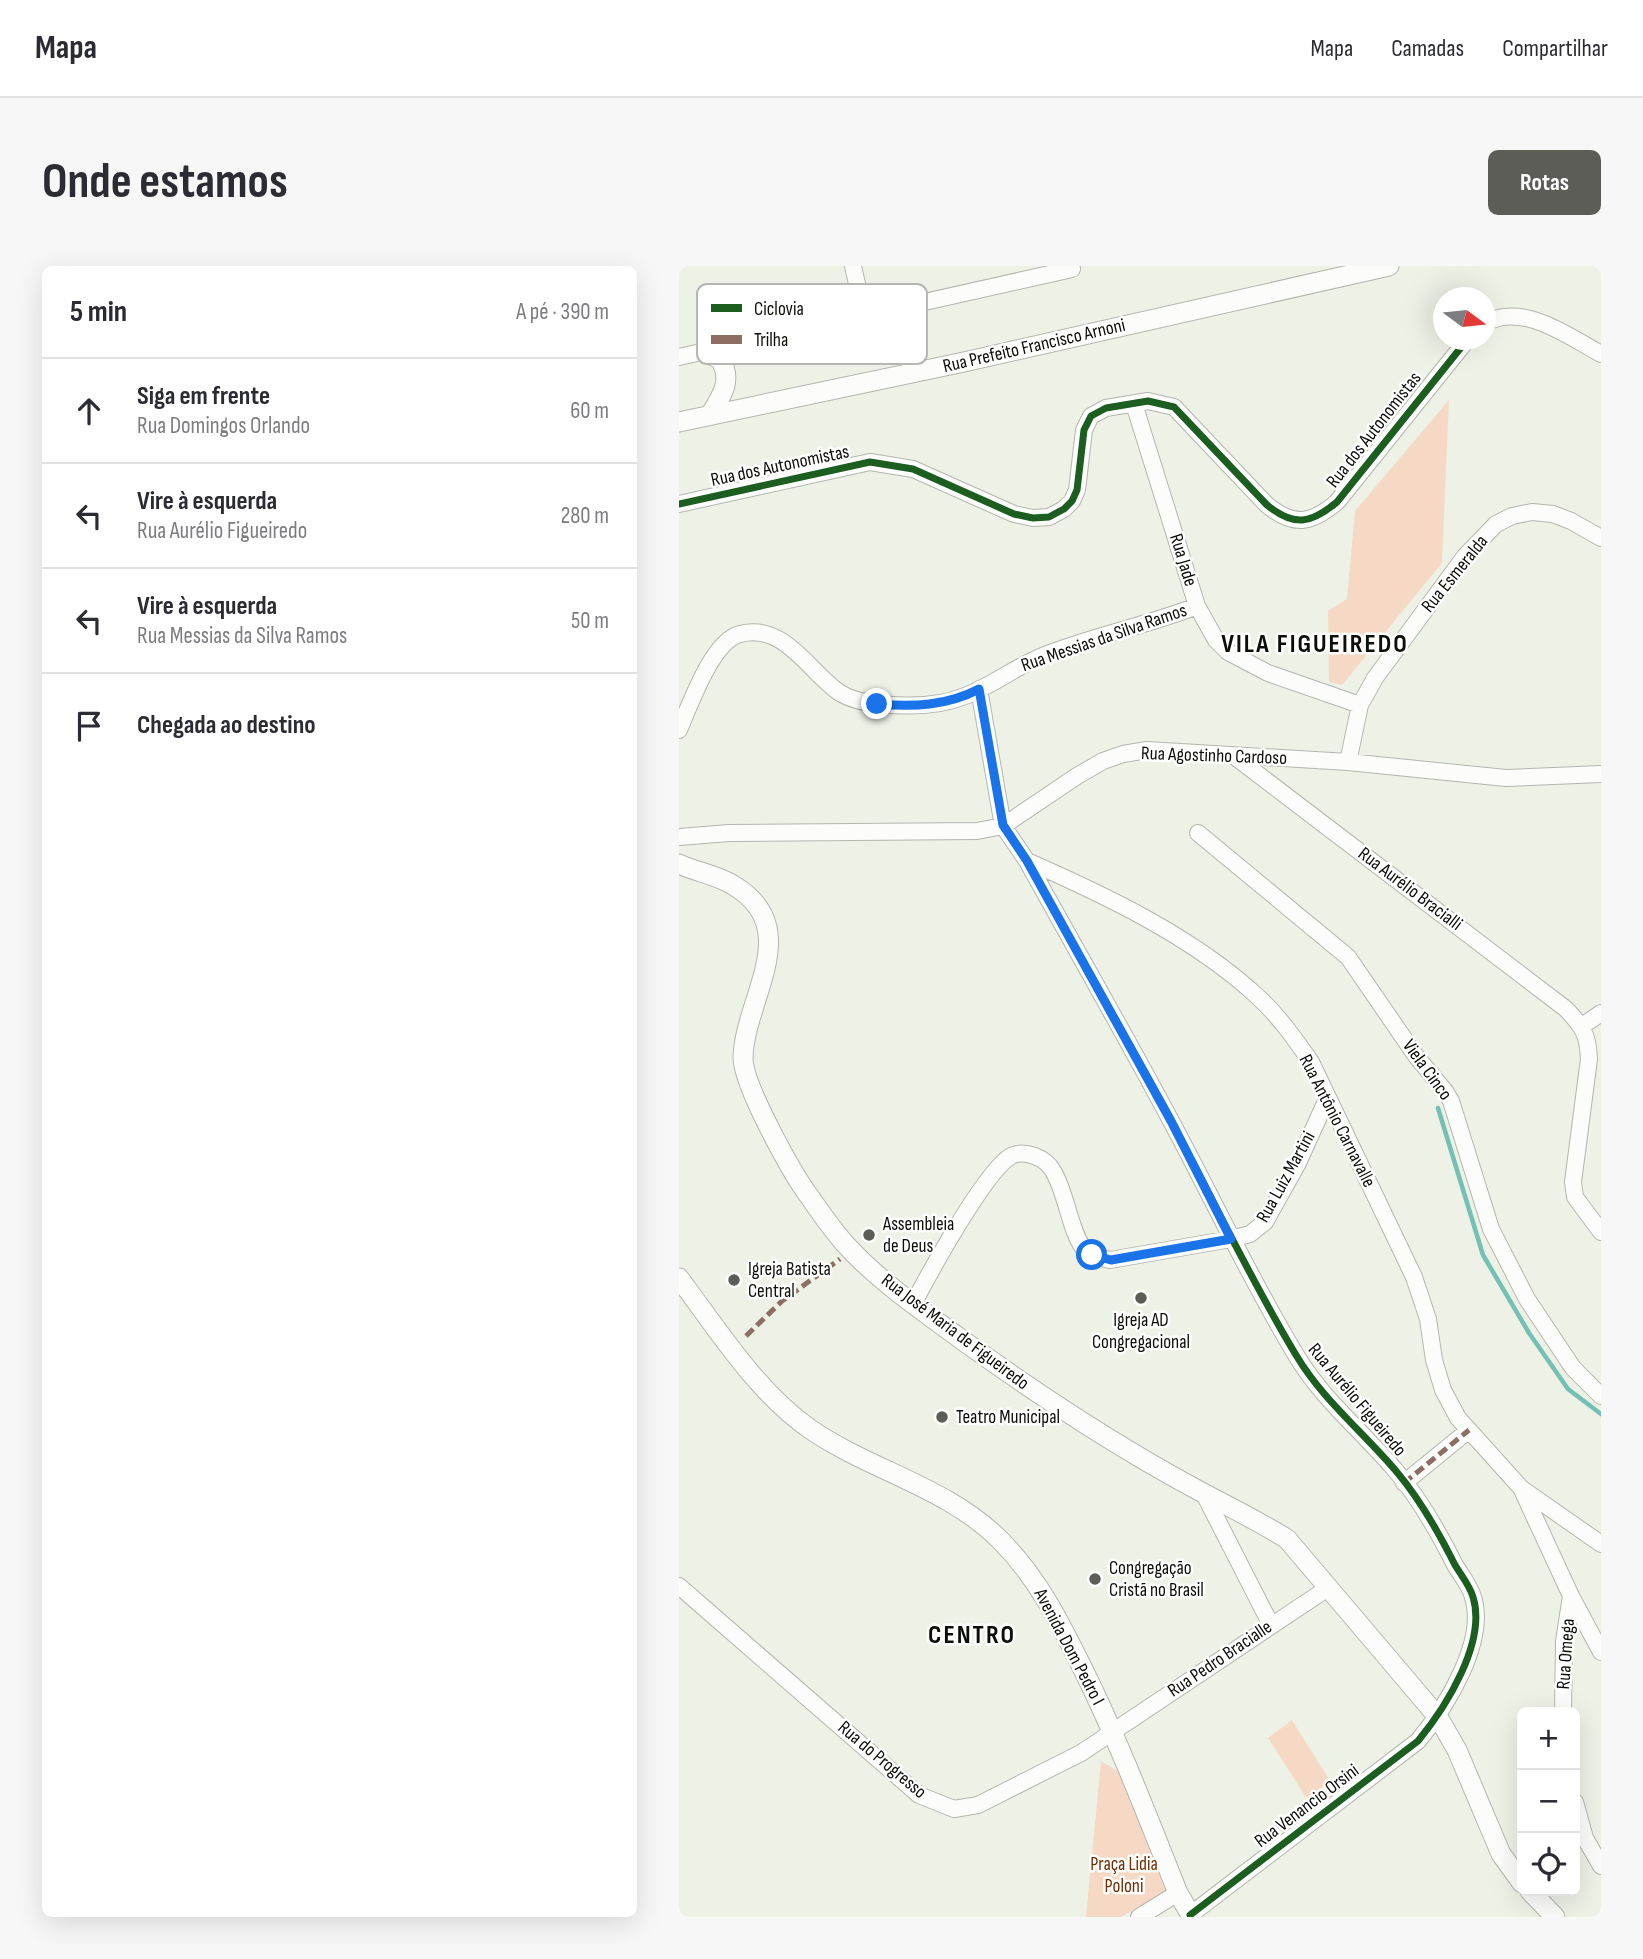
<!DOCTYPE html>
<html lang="pt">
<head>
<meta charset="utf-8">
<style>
  :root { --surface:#fff; --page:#f7f7f7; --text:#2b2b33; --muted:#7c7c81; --line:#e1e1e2; --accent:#5b5d56 }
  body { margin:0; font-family:"Sofia Sans Condensed",sans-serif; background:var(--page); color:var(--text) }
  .controls { position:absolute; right:21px; bottom:21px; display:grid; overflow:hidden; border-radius:10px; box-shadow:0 7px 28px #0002 }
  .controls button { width:63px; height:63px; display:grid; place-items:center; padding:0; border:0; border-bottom:2px solid var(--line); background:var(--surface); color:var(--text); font:35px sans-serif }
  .compass { position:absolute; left:754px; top:21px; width:63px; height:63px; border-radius:50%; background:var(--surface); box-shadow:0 7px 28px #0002; rotate:105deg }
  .stop { position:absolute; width:21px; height:21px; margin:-16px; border:5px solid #1a73e8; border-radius:50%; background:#fff }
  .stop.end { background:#1a73e8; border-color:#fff; box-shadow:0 2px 7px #0008 }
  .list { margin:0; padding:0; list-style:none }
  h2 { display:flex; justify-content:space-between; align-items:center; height:91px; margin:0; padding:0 28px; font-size:30px }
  h2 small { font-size:23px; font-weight:400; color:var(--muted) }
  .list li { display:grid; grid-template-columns:46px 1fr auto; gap:21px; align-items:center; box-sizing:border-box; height:105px; padding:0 28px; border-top:2px solid var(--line) }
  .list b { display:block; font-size:26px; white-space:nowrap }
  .list p { margin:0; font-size:23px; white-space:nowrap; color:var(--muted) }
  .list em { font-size:23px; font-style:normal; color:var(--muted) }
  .icon { flex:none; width:38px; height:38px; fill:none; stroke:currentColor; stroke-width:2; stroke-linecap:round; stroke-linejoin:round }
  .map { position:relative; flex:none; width:922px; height:1651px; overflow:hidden; border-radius:10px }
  header { display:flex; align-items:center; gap:42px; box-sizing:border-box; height:98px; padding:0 35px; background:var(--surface); border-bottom:2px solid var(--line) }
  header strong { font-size:33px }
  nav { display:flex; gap:38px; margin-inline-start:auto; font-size:24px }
  .intro { display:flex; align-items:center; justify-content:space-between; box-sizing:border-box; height:168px; padding:0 42px }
  h1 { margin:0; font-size:49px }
  .button { padding:18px 32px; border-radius:10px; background:var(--accent); color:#fff; font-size:24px; font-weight:700 }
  main { display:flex; gap:42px; padding:0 42px }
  aside { flex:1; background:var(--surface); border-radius:10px; box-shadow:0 7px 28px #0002 }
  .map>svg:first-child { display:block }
  .green { fill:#f5d9c4 }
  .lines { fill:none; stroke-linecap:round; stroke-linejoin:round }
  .stream { stroke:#74c0b4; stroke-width:4.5 }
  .minor-casing { stroke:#b4b6ae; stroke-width:18 }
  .major-casing { stroke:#b4b6ae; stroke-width:21 }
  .minor { stroke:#fcfdfb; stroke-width:16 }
  .major { stroke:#fcfdfb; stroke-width:19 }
  .quiet { stroke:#8d6e63; stroke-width:5; stroke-dasharray:10 5; stroke-linecap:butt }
  .cycleway-casing { stroke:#fff; stroke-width:11 }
  .cycleway { stroke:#1b5e20; stroke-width:7 }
  .route { stroke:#1a73e8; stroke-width:9 }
  .poi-dot { fill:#5b5d56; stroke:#fff; stroke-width:2.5 }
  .labels { text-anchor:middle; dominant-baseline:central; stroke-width:5; stroke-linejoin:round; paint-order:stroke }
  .street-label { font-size:19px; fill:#0c0e08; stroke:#fff }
  .poi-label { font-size:19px; fill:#0c0e08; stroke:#fff; text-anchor:start }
  .park-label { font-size:19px; fill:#6c2e00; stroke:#fff }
  .district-label { font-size:26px; font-weight:bold; letter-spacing:2px; fill:#0c0e08; stroke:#fff }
  .key { fill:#fff; stroke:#b6b7b5; stroke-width:2 }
  .key-label { font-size:19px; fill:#0c0e08 }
</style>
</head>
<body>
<header>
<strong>Mapa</strong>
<nav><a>Mapa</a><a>Camadas</a><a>Compartilhar</a></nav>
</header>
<div class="intro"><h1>Onde estamos</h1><a class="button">Rotas</a></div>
<main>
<aside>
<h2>5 min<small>A pé · 390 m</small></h2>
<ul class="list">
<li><svg class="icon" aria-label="ahead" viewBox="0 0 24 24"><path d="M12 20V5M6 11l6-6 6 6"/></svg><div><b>Siga em frente</b><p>Rua Domingos Orlando</p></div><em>60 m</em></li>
<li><svg class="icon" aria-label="left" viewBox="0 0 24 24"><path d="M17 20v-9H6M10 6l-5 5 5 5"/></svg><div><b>Vire à esquerda</b><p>Rua Aurélio Figueiredo</p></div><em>280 m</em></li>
<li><svg class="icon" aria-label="left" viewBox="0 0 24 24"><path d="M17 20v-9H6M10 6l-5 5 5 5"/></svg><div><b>Vire à esquerda</b><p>Rua Messias da Silva Ramos</p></div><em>50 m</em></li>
<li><svg class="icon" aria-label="arrive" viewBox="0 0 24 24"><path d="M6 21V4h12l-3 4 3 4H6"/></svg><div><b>Chegada ao destino</b></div></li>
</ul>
</aside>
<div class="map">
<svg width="922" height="1651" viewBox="0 0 922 1651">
  <rect width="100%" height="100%" fill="#eef1e6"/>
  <path class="green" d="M770,134L763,297L663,419L650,416L649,345L668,333L676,245Z
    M613,1454L651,1515L628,1533L589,1472Z
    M422,1495L440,1506L490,1623L442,1651H407Z"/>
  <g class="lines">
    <path class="stream" d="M759,842L804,989L850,1067L889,1123L922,1148"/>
    <g class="minor-casing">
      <path id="minor" d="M174,0L185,49
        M806,57C844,36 889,70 922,88
        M0,91L393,3
        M455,138L518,340L537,374L549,386L589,407L681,439
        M0,238L191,196L234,203L335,248L354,252L370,251L385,243L393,235L398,224L405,164L412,150L427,142L469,135L495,141L588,239C615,261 632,258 658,236L788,74
        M300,423L324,560L348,595C396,682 445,767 492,855C534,933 571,1013 617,1089C643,1133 684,1166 717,1205C740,1232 760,1267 776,1299C782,1309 791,1320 794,1331C808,1376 767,1441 739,1475L511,1649
        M0,464C11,439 33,375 61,368C105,356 130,406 161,427C174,435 188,437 202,438C230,441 259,441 286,430C312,420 335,402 361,391C412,370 467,360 518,340
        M555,490L887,743C904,761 909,768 910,793L894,916L896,931L922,966
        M669,496L681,439L696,412L786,290L817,258L833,250L853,246L874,248L892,255L922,272
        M519,567L669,691L737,790L766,825L772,835L812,963L848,1033L894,1102L922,1130
        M0,571L50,567L298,565L324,560L398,510L424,495L444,488L468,484L669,496L827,512L922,508
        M348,595C426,629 514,671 578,730C599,749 616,773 632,796L735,1011L749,1053L755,1094L764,1124L779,1152L842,1222L922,1278
        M903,760L922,747
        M234,1038C250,1008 306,905 332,890C346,883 367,892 374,905C387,925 392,970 406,984C413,990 423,992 431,994L552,973L571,968L586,956L619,897L648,833
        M725,1217L790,1164
        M843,1224L892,1330L922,1386
        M525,1228L592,1359
        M0,1320L240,1529L275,1543L299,1539L402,1487L649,1322
        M884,1446L885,1375L892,1330
        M896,1536L906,1572L922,1600
        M460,1651L499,1627"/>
    </g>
    <g class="major-casing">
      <path id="major" d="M25,86L41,93C54,114 43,130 31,149
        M0,156L285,96L710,0
        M0,598C17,606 38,609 54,619C127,662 65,733 64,792C64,819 113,907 130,930C142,947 154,965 168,980C200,1015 241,1043 279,1071C355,1126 432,1177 515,1222C546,1239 578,1254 608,1273L759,1451L778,1484L822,1588L843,1617
        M0,1012C39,1064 77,1125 131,1163C192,1205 269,1221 322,1275C359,1312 381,1357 404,1403C440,1476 469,1552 499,1627L513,1651
        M851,1625L876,1651"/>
    </g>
    <use href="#minor" class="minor"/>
    <use href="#major" class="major"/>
    <path class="quiet" d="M67,1070L103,1035L161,993
      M725,1217L790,1164"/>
    <g class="cycleway-casing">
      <path id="cycleway" d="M0,238L191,196L234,203L335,248L354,252L370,251L385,243L393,235L398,224L405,164L412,150L427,142L469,135L495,141L588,239C615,261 632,258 658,236L788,74
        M300,423L324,560L348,595C396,682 445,767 492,855C534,933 571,1013 617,1089C643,1133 684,1166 717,1205C740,1232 760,1267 776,1299C782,1309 791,1320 794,1331C808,1376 767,1441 739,1475L511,1649"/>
    </g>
    <use href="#cycleway" class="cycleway"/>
  </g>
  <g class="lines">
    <path class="route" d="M198,438C234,441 268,440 300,423L324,559L348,595L492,855L552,973L432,994L413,989"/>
  </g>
  <g class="poi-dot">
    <circle cx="190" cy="969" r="7"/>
    <circle cx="55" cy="1014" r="7"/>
    <circle cx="462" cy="1032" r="7"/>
    <circle cx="263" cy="1151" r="7"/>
    <circle cx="416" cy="1313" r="7"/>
  </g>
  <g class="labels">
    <g class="street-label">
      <text transform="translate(355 80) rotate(-13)">Rua Prefeito Francisco Arnoni</text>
      <text transform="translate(695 164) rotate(-52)">Rua dos Autonomistas</text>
      <text transform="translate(101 200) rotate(-12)">Rua dos Autonomistas</text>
      <text transform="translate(504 294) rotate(73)">Rua Jade</text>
      <text transform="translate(776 308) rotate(-51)">Rua Esmeralda</text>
      <text transform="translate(425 372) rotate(-19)">Rua Messias da Silva Ramos</text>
      <text transform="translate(535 490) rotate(2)">Rua Agostinho Cardoso</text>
      <text transform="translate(731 623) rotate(37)">Rua Aurélio Bracialli</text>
      <text transform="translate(748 804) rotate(54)">Viela Cinco</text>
      <text transform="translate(658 855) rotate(63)">Rua Antônio Carnavalle</text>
      <text transform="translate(607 911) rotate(-61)">Rua Luiz Martini</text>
      <text transform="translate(276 1066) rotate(37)">Rua José Maria de Figueiredo</text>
      <text transform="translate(678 1134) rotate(50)">Rua Aurélio Figueiredo</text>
      <text transform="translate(390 1381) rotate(62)">Avenida Dom Pedro I</text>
      <text transform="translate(887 1388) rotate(-86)">Rua Omega</text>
      <text transform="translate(541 1393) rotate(-34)">Rua Pedro Bracialle</text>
      <text transform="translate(203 1494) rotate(40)">Rua do Progresso</text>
      <text transform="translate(628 1540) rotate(-37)">Rua Venancio Orsini</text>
    </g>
    <g class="poi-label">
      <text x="204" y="958">Assembleia<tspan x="204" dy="22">de Deus</tspan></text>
      <text x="69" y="1003">Igreja Batista<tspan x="69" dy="22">Central</tspan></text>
      <text x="462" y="1054" text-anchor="middle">Igreja AD<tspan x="462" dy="22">Congregacional</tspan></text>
      <text x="277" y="1151">Teatro Municipal</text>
      <text x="430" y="1302">Congregação<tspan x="430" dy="22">Cristã no Brasil</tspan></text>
    </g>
    <g class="park-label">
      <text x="445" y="1598">Praça Lidia<tspan x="445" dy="22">Poloni</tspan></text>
    </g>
    <g class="district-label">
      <text x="636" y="378">VILA FIGUEIREDO</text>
      <text x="293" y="1369">CENTRO</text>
    </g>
  </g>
  <rect x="18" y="18" width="230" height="80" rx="10" class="key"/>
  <rect x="32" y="38" width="31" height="8" fill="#1b5e20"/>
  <rect x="32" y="69" width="31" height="9" fill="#8d6e63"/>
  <g class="key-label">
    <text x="75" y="49">Ciclovia</text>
    <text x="75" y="80">Trilha</text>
  </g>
</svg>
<div class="controls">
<button>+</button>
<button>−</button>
<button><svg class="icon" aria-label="locate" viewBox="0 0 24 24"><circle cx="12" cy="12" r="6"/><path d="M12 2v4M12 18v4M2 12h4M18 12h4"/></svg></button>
</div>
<svg class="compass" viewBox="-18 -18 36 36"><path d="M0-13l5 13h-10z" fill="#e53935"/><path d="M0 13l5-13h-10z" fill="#7c7c81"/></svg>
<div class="stop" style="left:413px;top:989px"></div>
<div class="stop end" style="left:198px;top:438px"></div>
</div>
</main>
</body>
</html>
